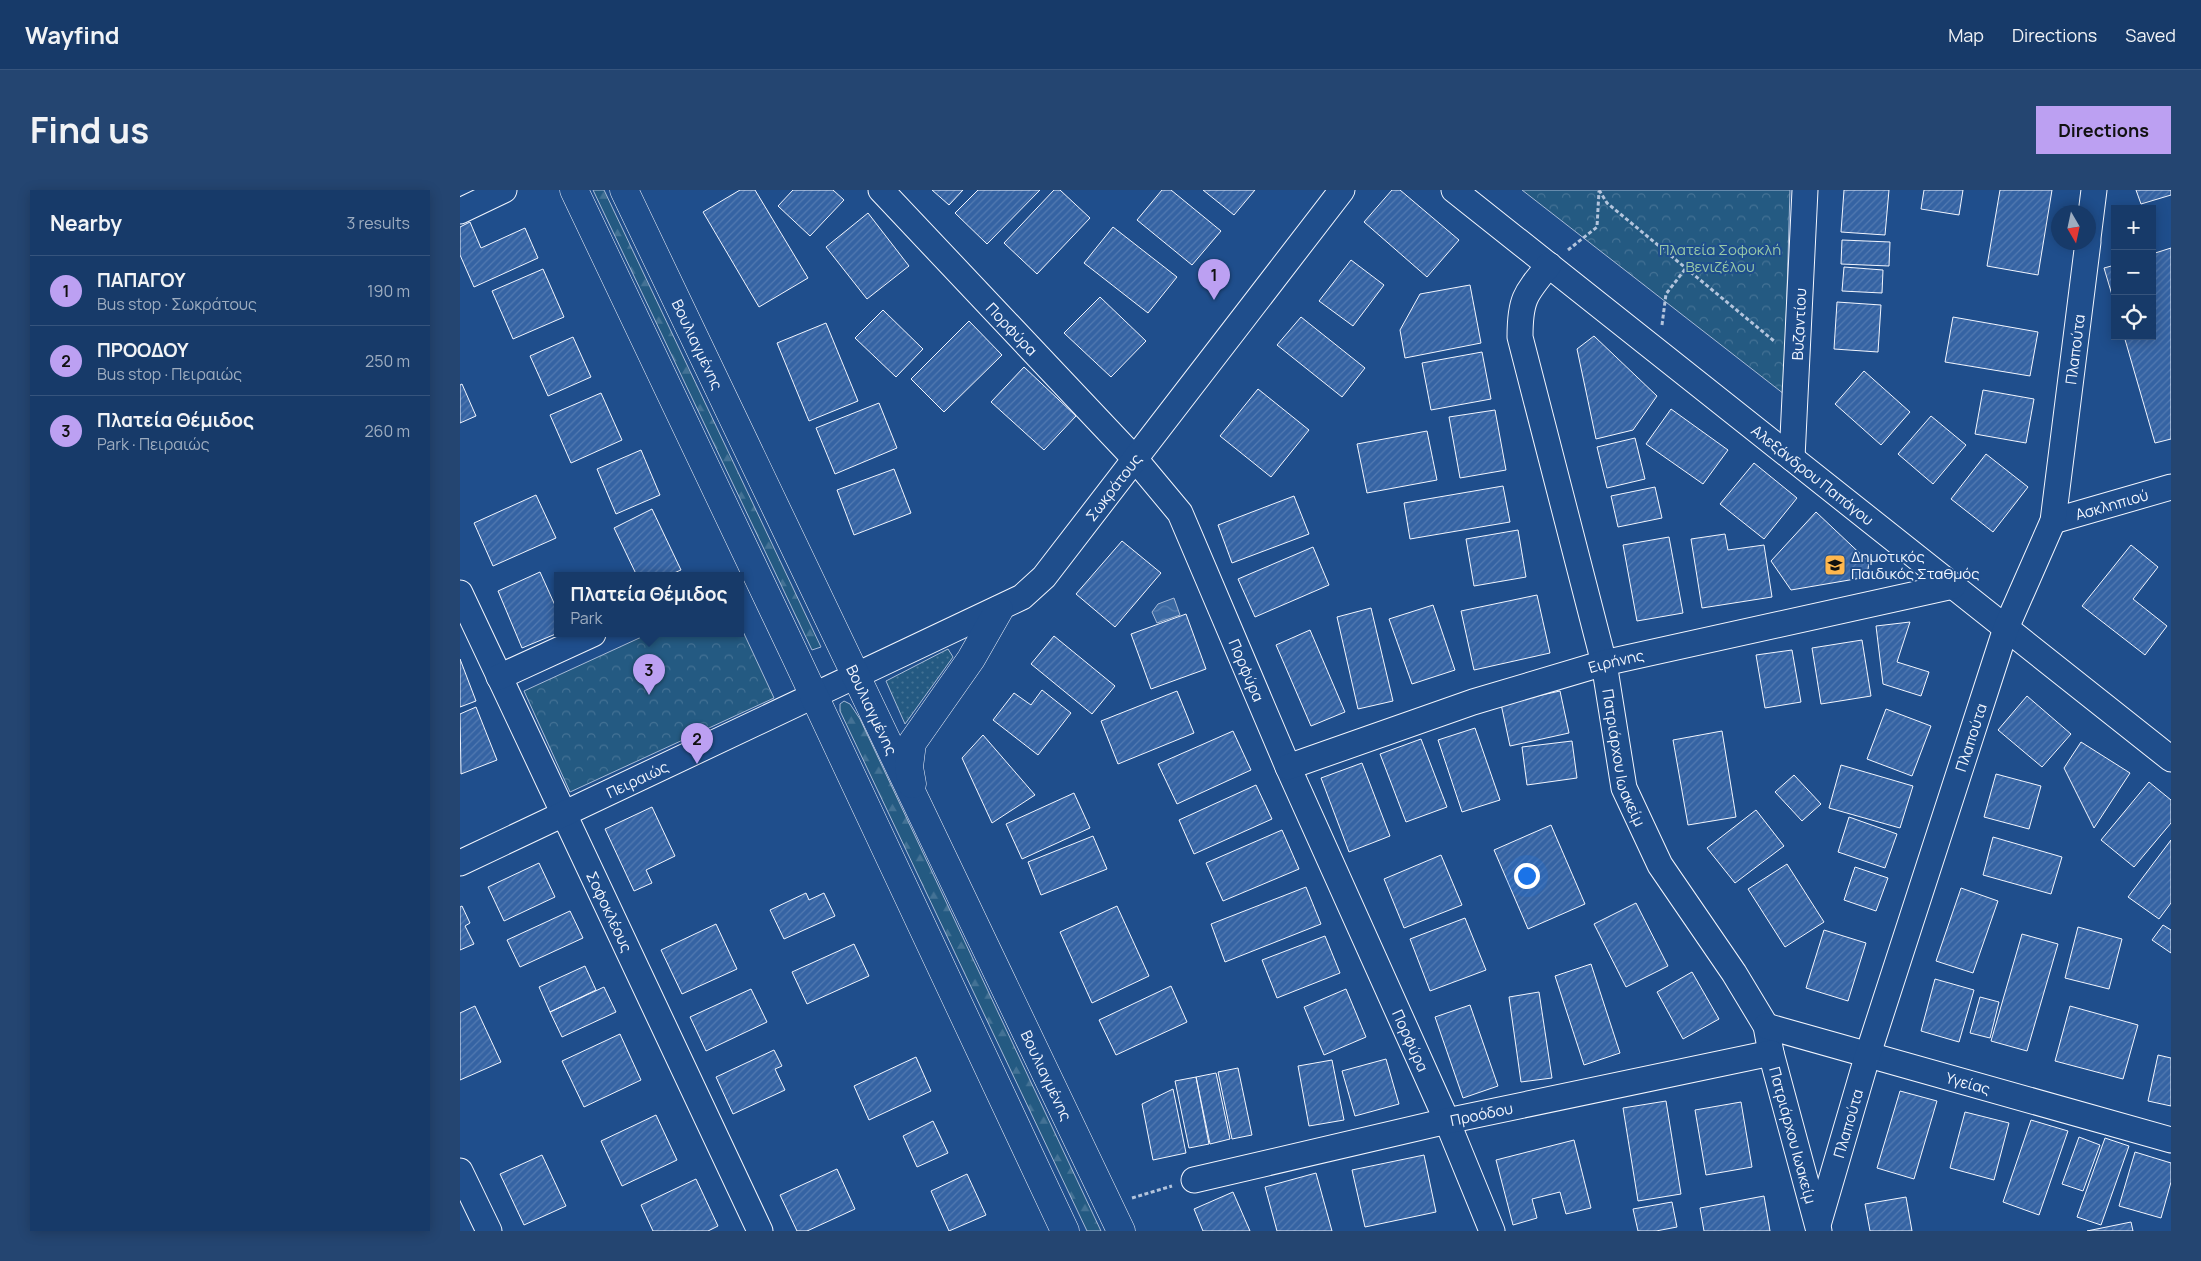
<!DOCTYPE html>
<html lang="en">
<head>
<meta charset="utf-8">
<style>
  :root { --surface:#173a69; --page:#244571; --text:#f1f3f6; --muted:#9eadc0; --line:#36547d; --accent:#bca0f2 }
  body { margin:0; font-family:Manrope,sans-serif; background:var(--page); color:var(--text) }
  .controls { position:absolute; right:15px; top:15px; display:grid; overflow:hidden; border-radius:0px; box-shadow:0 2px 12px #0003 }
  .controls button { width:45px; height:45px; display:grid; place-items:center; padding:0; border:0; border-bottom:1px solid var(--line); background:var(--surface); color:var(--text); font:25px sans-serif }
  .compass { position:absolute; left:1591px; top:15px; width:45px; height:45px; border-radius:50%; background:var(--surface); box-shadow:0 2px 12px #0003; rotate:171deg }
  .you { position:absolute; left:1066px; top:685px; width:18px; height:18px; margin:-12px; border:4px solid #fff; border-radius:50%; background:#1a73e8; box-shadow:0 0 0 8px #1a73e833 }
  .badge { display:grid; place-items:center; width:32px; height:32px; border-radius:50%; background:var(--accent); color:#111; font-size:16px; font-weight:700 }
  .pin { position:absolute; translate:-50% -41px; filter:drop-shadow(0 1px 2px #0008) }
  .pin::after { content:''; position:absolute; top:26px; width:18px; height:15px; background:inherit; clip-path:polygon(0 0,100% 0,50% 100%) }
  .popup { position:absolute; left:94px; top:382px; width:190px; height:65px; box-sizing:border-box; display:grid; place-content:center; border-radius:0px; background:var(--surface); filter:drop-shadow(0 1px 4px #0005); font-size:16px; white-space:nowrap; color:var(--muted) }
  .popup b { font-size:19px; color:var(--text) }
  .popup::after { content:''; position:absolute; left:50%; top:100%; margin-left:-10px; border:10px solid transparent; border-top-color:var(--surface) }
  .list { margin:0; padding:0; list-style:none }
  h2 { display:flex; justify-content:space-between; align-items:center; height:65px; margin:0; padding:0 20px; font-size:21px }
  h2 small { font-size:16px; font-weight:400; color:var(--muted) }
  .list li { display:grid; grid-template-columns:32px 1fr auto; gap:15px; align-items:center; box-sizing:border-box; height:70px; padding:0 20px; border-top:1px solid var(--line) }
  .list b { display:block; font-size:19px; white-space:nowrap }
  .list p { margin:0; font-size:16px; white-space:nowrap; color:var(--muted) }
  .list em { font-size:16px; font-style:normal; color:var(--muted) }
  .icon { flex:none; width:28px; height:28px; fill:none; stroke:currentColor; stroke-width:2; stroke-linecap:round; stroke-linejoin:round }
  .map { position:relative; flex:none; width:1711px; height:1041px; overflow:hidden; border-radius:0px }
  header { display:flex; align-items:center; gap:30px; box-sizing:border-box; height:70px; padding:0 25px; background:var(--surface); border-bottom:1px solid var(--line) }
  header strong { font-size:24px }
  nav { display:flex; gap:28px; margin-inline-start:auto; font-size:18px }
  .intro { display:flex; align-items:center; justify-content:space-between; box-sizing:border-box; height:120px; padding:0 30px }
  h1 { margin:0; font-size:35px }
  .button { padding:12px 22px; border-radius:0px; background:var(--accent); color:#111; font-size:18px; font-weight:700 }
  main { display:flex; gap:30px; padding:0 30px }
  aside { flex:1; background:var(--surface); border-radius:0px; box-shadow:0 2px 12px #0003 }
  .map>svg:first-child { display:block }
  .grass { fill:url(#grass-dots); stroke:#a8bbd7 }
  .forest { fill:url(#forest-firs); stroke:#a8bbd7 }
  .park { fill:url(#park-crowns); stroke:#a8bbd7 }
  .water { fill:url(#water-waves); stroke:#a8bbd7 }
  .building { fill:url(#building-hatch); stroke:#f2f6ff }
  .lines { fill:none; stroke-linecap:round; stroke-linejoin:round }
  .minor-casing { stroke:#f2f6ff; stroke-width:27 }
  .major-casing { stroke:#f2f6ff; stroke-width:29 }
  .path { stroke:#b3c4dc; stroke-width:3; stroke-dasharray:4 2.5; stroke-linecap:butt }
  .minor { stroke:#1f4e8c; stroke-width:25 }
  .major { stroke:#1f4e8c; stroke-width:28 }
  .labels { text-anchor:middle; dominant-baseline:central; stroke-width:4; stroke-linejoin:round; paint-order:stroke }
  .park-label { font-size:15px; fill:#97c8a6; stroke:#1f4e8c }
  .street-label { font-size:15px; fill:#f2f6ff; stroke:#1f4e8c }
  .poi-label { font-size:15px; fill:#f2f6ff; stroke:#1f4e8c; text-anchor:start }
</style>
</head>
<body>
<header>
<strong>Wayfind</strong>
<nav><a>Map</a><a>Directions</a><a>Saved</a></nav>
</header>
<div class="intro"><h1>Find us</h1><a class="button">Directions</a></div>
<main>
<aside>
<h2>Nearby<small>3 results</small></h2>
<ul class="list">
<li><span class="badge">1</span><div><b>ΠΑΠΑΓΟΥ</b><p>Bus stop · Σωκράτους</p></div><em>190 m</em></li>
<li><span class="badge">2</span><div><b>ΠΡΟΟΔΟΥ</b><p>Bus stop · Πειραιώς</p></div><em>250 m</em></li>
<li><span class="badge">3</span><div><b>Πλατεία Θέμιδος</b><p>Park · Πειραιώς</p></div><em>260 m</em></li>
</ul>
</aside>
<div class="map">
<svg width="1711" height="1041" viewBox="0 0 1711 1041">
  <defs>
    <pattern id="grass-dots" width="8" height="8" patternUnits="userSpaceOnUse" patternTransform="scale(1.25)"><rect width="8" height="8" fill="#245a82"/><path d="M2 2h.1M6 6h.1" fill="none" stroke="#447295" stroke-width="1.8" stroke-linecap="round"/></pattern>
    <pattern id="forest-firs" width="22" height="20" patternUnits="userSpaceOnUse" patternTransform="scale(1.25)"><rect width="22" height="20" fill="#245a82"/><path d="M5 1l3.5 6h-7zM16 11l3.5 6h-7z" fill="#447295"/></pattern>
    <pattern id="park-crowns" width="20" height="18" patternUnits="userSpaceOnUse" patternTransform="scale(1.25)"><rect width="20" height="18" fill="#245a82"/><path d="M2 6a3 3 0 1 1 6 0M12 15a3 3 0 1 1 6 0" fill="none" stroke="#447295"/></pattern>
    <pattern id="water-waves" width="16" height="10" patternUnits="userSpaceOnUse" patternTransform="scale(1.25)"><rect width="16" height="10" fill="#3b69a3"/><path d="M0 5q4-4 8 0t8 0" fill="none" stroke="#587fb1"/></pattern>
    <pattern id="building-hatch" width="6" height="6" patternUnits="userSpaceOnUse" patternTransform="scale(1.25)"><rect width="6" height="6" fill="#3563a3"/><path d="M-1 1l2-2M0 6l6-6M5 7l2-2" fill="none" stroke="#537ab1"/></pattern>
  </defs>
  <rect width="100%" height="100%" fill="#1f4e8c"/>
  <path class="grass" d="M488,459L493,467L445,534L426,491Z"/>
  <path class="forest" d="M133,0H144L361,457L352,460Z
    M384,511L390,514L400,529L641,1041H627L380,521V514Z"/>
  <path class="park" d="M1062,0H1330L1324,204Z
    M280,435L314,508L110,602L64,501L188,444H280Z"/>
  <path class="water" d="M714,408L720,425L697,433L692,422L698,414Z"/>
  <path class="building" d="M280,0H295L348,88L299,117L243,22Z
    M333,0H373L384,10L350,46L318,16Z
    M472,0H503L489,15Z
    M518,0H580L527,54L495,23Z
    M594,0H600L630,28L577,84L544,53Z
    M702,0H711L761,41L732,75L677,30Z
    M743,0H795L774,25Z
    M932,0H940L999,50L967,87L904,32Z
    M1384,0H1429L1425,45L1381,42Z
    M1464,0H1503L1499,25L1461,19Z
    M1540,0H1592L1578,85L1527,76Z
    M1676,0H1711V5L1681,14Z
    M408,23L449,76L407,109L366,57Z
    M10,32L21,58L65,38L78,68L14,97L0,65V37Z
    M653,37L717,87L688,123L624,73Z
    M1382,50L1430,52L1429,76L1381,74Z
    M1711,58V249L1695,253L1664,146H1692V64Z
    M891,70L924,95L893,136L859,111Z
    M1655,75V115L1644,78Z
    M1384,77L1423,80L1422,103L1382,101Z
    M83,79L104,127L53,149L32,101Z
    M1010,95L1021,153L945,168L940,140L960,104Z
    M640,107L686,151L651,187L604,143Z
    M1377,112L1421,115L1418,162L1374,159Z
    M423,120L463,159L436,187L395,148Z
    M841,127L905,178L882,207L817,155Z
    M1493,127L1578,142L1570,186L1485,172Z
    M509,131L542,165L484,222L451,189Z
    M366,133L398,211L349,231L317,153Z
    M1134,146L1197,206L1173,240L1136,249L1117,159Z
    M113,147L131,187L88,206L70,166Z
    M1022,162L1031,209L971,220L962,173Z
    M564,177L616,226L584,260L531,212Z
    M1404,181L1450,222L1421,255L1375,214Z
    M2,194L16,226L0,233V195Z
    M798,199L849,240L811,287L760,246Z
    M1523,200L1574,209L1566,253L1515,244Z
    M141,203L162,250L111,273L90,225Z
    M419,213L437,258L375,284L356,238Z
    M1211,219L1268,260L1243,294L1186,254Z
    M1035,220L1046,280L1000,288L989,227Z
    M1471,226L1506,255L1473,294L1438,264Z
    M967,241L977,290L907,303L897,254Z
    M1175,248L1185,289L1147,298L1137,257Z
    M181,260L200,305L156,324L137,279Z
    M1526,264L1568,297L1533,342L1491,309Z
    M1294,273L1337,308L1304,349L1260,314Z
    M434,279L451,323L394,345L377,300Z
    M1043,296L1050,332L950,349L944,313Z
    M1195,297L1202,328L1158,337L1151,306Z
    M76,305L96,348L33,376L14,333Z
    M834,306L849,344L772,373L758,335Z
    M192,319L221,380L207,386H177L154,338Z
    M1356,322L1409,372L1407,387L1331,400L1311,371Z
    M1058,340L1066,387L1014,396L1006,349Z
    M1265,344L1268,360L1304,355L1312,407L1242,418L1231,349Z
    M1209,347L1223,423L1177,431L1163,355Z
    M662,351L701,383L655,437L616,404Z
    M1671,355L1698,377L1673,409L1707,436L1685,465L1622,416Z
    M853,357L869,395L795,427L778,389Z
    M80,382L98,422V443L62,458L38,401Z
    M1077,405L1090,463L1014,480L1001,421Z
    M973,415L995,480L952,494L929,429Z
    M911,418L933,511L898,519L877,427Z
    M726,424L746,479L691,499L671,444Z
    M1450,432L1437,472L1469,482L1461,506L1423,494L1416,436Z
    M850,440L885,522L851,536L816,455Z
    M594,446L655,496L632,524L571,474Z
    M1402,450L1411,506L1361,514L1352,458Z
    M1332,460L1341,512L1305,518L1296,465Z
    M0,469L16,511L0,517Z
    M582,500L611,523L578,565L533,530L554,503L571,515Z
    M717,501L734,543L658,574L641,531Z
    M1100,501L1109,543L1050,556L1041,514Z
    M1567,506L1611,544L1582,577L1538,540Z
    M16,517L37,570L1,584L0,524Z
    M1426,519L1471,536L1452,586L1407,569Z
    M1015,538L1040,610L1002,622L978,550Z
    M773,541L791,580L717,614L698,574Z
    M1262,541L1276,627L1228,635L1213,550Z
    M523,545L575,605L532,633L502,568Z
    M961,549L987,617L946,632L920,564Z
    M1112,551L1117,588L1067,595L1062,557Z
    M1621,552L1670,583L1634,638L1604,578Z
    M902,573L930,646L889,662L861,588Z
    M1381,575L1453,596L1440,638L1369,618Z
    M1536,584L1581,596L1569,639L1524,627Z
    M1334,585L1361,614L1342,631L1315,602Z
    M1689,592L1711,610V633L1674,677L1641,650Z
    M796,595L812,629L734,664L719,630Z
    M614,603L630,638L562,669L546,634Z
    M192,617L215,666L186,680L192,693L174,701L145,639Z
    M1296,620L1324,656L1275,693L1247,658Z
    M1389,627L1437,644L1425,678L1378,662Z
    M1091,635L1125,714L1068,739L1034,660Z
    M822,640L839,679L763,711L746,673Z
    M633,646L647,679L581,705L568,672Z
    M1533,647L1602,667L1591,704L1523,685Z
    M1711,650V713L1699,729L1668,707Z
    M981,665L1002,715L944,738L924,689Z
    M79,673L95,707L44,731L28,697Z
    M1327,674L1364,732L1325,757L1288,699Z
    M1395,677L1428,688L1416,721L1384,710Z
    M846,697L861,734L765,772L751,734Z
    M1501,698L1538,711L1513,783L1476,771Z
    M346,703L349,710L364,703L375,726L324,749L310,720Z
    M1176,713L1208,776L1166,797L1134,734Z
    M2,716L10,733L5,736L14,754L0,760V717Z
    M657,716L689,786L632,813L600,742Z
    M110,721L123,748L60,777L47,750Z
    M1005,728L1026,780L970,801L950,749Z
    M256,734L277,779L222,804L201,760Z
    M1703,735L1711,740V763L1692,750Z
    M1618,737L1662,749L1649,799L1605,788Z
    M1364,740L1406,753L1388,811L1346,798Z
    M1562,744L1598,754L1567,861L1531,851Z
    M865,746L880,783L817,808L802,770Z
    M394,754L409,786L347,814L332,782Z
    M1131,774L1160,863L1124,875L1095,786Z
    M125,776L136,800L90,822L79,797Z
    M1232,782L1259,829L1223,849L1197,802Z
    M1475,789L1514,800L1499,852L1461,841Z
    M711,796L727,832L656,865L639,830Z
    M144,797L156,822L102,847L90,822Z
    M291,799L307,832L246,861L230,827Z
    M886,799L906,847L864,865L844,817Z
    M1079,802L1092,888L1061,892L1049,807Z
    M1520,807L1539,812L1530,848L1510,843Z
    M1010,815L1038,896L1003,908L975,827Z
    M15,816L41,872L0,890V823Z
    M1610,816L1678,835L1663,889L1595,871Z
    M160,844L181,890L124,917L102,871Z
    M314,860L322,876L315,879L325,900L273,924L256,887Z
    M1698,865L1711,868V916L1688,911Z
    M456,867L471,901L409,930L394,896Z
    M926,869L939,914L895,926L882,881Z
    M872,870L884,930L849,936L838,876Z
    M778,878L792,945L772,949L758,882Z
    M756,883L770,949L750,954L736,887Z
    M736,887L749,954L729,958L715,891Z
    M713,899L726,963L693,970L682,914Z
    M1440,901L1477,911L1454,989L1417,978Z
    M1206,911L1221,1004L1178,1011L1163,918Z
    M1281,912L1292,977L1246,985L1235,920Z
    M1505,922L1549,933L1534,990L1490,978Z
    M196,925L217,970L162,996L141,951Z
    M1571,930L1608,941L1579,1025L1543,1012Z
    M473,931L488,963L457,977L443,946Z
    M1619,947L1640,955L1623,1001L1602,994Z
    M1645,948L1669,956L1641,1035L1617,1027Z
    M1114,950L1131,1018L1106,1024L1100,1002L1072,1009L1077,1028L1053,1035L1036,970Z
    M1675,962L1711,973V992L1701,1028L1659,1016Z
    M82,965L106,1016L64,1035L40,984Z
    M964,965L976,1022L905,1037L892,980Z
    M377,979L395,1019L347,1041H337L320,1005Z
    M856,983L872,1041H817L805,997Z
    M507,984L526,1025L489,1041L471,1001Z
    M236,989L258,1036L248,1041H193L181,1015Z
    M773,1002L790,1041H743L734,1019Z
    M1304,1006L1310,1041H1244L1240,1018Z
    M1446,1007L1452,1041H1410L1405,1014Z
    M1212,1012L1217,1037L1196,1041H1178L1173,1019Z
    M1671,1032L1673,1041H1627Z"/>
  <g class="lines">
    <g class="minor-casing">
      <g id="minor">
        <path id="s1" d="M421,0L675,269L720,323L828,577L987,931L1032,1041"/>
        <path id="s2" d="M994,0L1711,569"/>
        <path d="M0,21L44,0"/>
        <path d="M1628,48L1634,0"/>
        <path id="s3" d="M1089,75C1065,104 1060,109 1060,147L1144,473L1164,598L1200,675L1274,783L1306,836L1311,863L1359,1041"/>
        <path id="s4" d="M1332,268L1345,0"/>
        <path id="s5" d="M1593,331L1711,297"/>
        <path id="s6" d="M0,403L300,1041"/>
        <path d="M39,487L133,444"/>
        <path id="s7" d="M828,577L1013,512L1144,473L1493,396"/>
        <path id="s8" d="M0,673L562,407L584,387L882,0"/>
        <path id="s9" d="M1306,836L1711,950"/>
        <path d="M0,981L29,1041"/>
        <path id="s10" d="M734,990L987,931L1311,863"/>
        <path id="s11" d="M1358,1035L1408,864L1546,438L1593,331L1628,52"/>
      </g>
    </g>
    <g class="major-casing">
      <g id="major">
        <path d="M114,0L334,463L605,1041"/>
        <path id="s12" d="M164,0L661,1041"/>
        <path d="M452,594L449,577L452,553L511,469L539,420"/>
      </g>
    </g>
    <path class="path" d="M1139,0L1147,13L1314,151
      M1108,60L1137,37L1139,1
      M1202,135L1206,104L1226,78
      M672,1008L712,996"/>
    <use href="#minor" class="minor"/>
    <use href="#major" class="major"/>
  </g>
  <defs>
    <g id="school-square" transform="scale(1.125)"><rect x="-9" y="-9" width="18" height="18" rx="4" fill="#ffb74d" stroke="#1f4e8c"/><path d="M0-5L7-2L0 1L-7-2ZM-4 1L0 2.5L4 1V4Q0 6-4 4Z" fill="#111"/></g>
  </defs>
  <g fill-rule="evenodd">
    <use href="#school-square" x="1375" y="375"/>
  </g>
  <g class="labels">
    <g class="park-label">
      <text x="1260" y="59">Πλατεία Σοφοκλή<tspan x="1260" dy="17">Βενιζέλου</tspan></text>
    </g>
    <g class="street-label">
      <text stroke="none"><textPath href="#s4" startOffset="134">Βυζαντίου</textPath></text>
      <text stroke="none"><textPath href="#s1" startOffset="191">Πορφύρα</textPath></text>
      <text stroke="none"><textPath href="#s12" startOffset="171">Βουλιαγμένης</textPath></text>
      <text stroke="none"><textPath href="#s11" startOffset="916">Πλαπούτα</textPath></text>
      <text stroke="none"><textPath href="#s2" startOffset="458">Αλεξάνδρου Παπάγου</textPath></text>
      <text stroke="none"><textPath href="#s8" startOffset="765">Σωκράτους</textPath></text>
      <text stroke="none"><textPath href="#s5" startOffset="61">Ασκληπιού</textPath></text>
      <text stroke="none"><textPath href="#s7" startOffset="345">Ειρήνης</textPath></text>
      <text stroke="none"><textPath href="#s1" startOffset="611">Πορφύρα</textPath></text>
      <text stroke="none"><textPath href="#s12" startOffset="576">Βουλιαγμένης</textPath></text>
      <text stroke="none"><textPath href="#s11" startOffset="511">Πλαπούτα</textPath></text>
      <text stroke="none"><textPath href="#s3" startOffset="514">Πατριάρχου Ιωακείμ</textPath></text>
      <text stroke="none"><textPath href="#s8" startOffset="196">Πειραιώς</textPath></text>
      <text stroke="none"><textPath href="#s6" startOffset="352">Σοφοκλέους</textPath></text>
      <text stroke="none"><textPath href="#s1" startOffset="1016">Πορφύρα</textPath></text>
      <text stroke="none"><textPath href="#s12" startOffset="981">Βουλιαγμένης</textPath></text>
      <text stroke="none"><textPath href="#s9" startOffset="210">Υγείας</textPath></text>
      <text stroke="none"><textPath href="#s10" startOffset="295">Προόδου</textPath></text>
      <text stroke="none"><textPath href="#s11" startOffset="106">Πλαπούτα</textPath></text>
      <text stroke="none"><textPath href="#s3" startOffset="934">Πατριάρχου Ιωακείμ</textPath></text>
    </g>
    <g class="poi-label">
      <text x="1391" y="366">Δημοτικός<tspan x="1391" dy="17">Παιδικός Σταθμός</tspan></text>
    </g>
  </g>
</svg>
<div class="controls">
<button>+</button>
<button>−</button>
<button><svg class="icon" aria-label="locate" viewBox="0 0 24 24"><circle cx="12" cy="12" r="6"/><path d="M12 2v4M12 18v4M2 12h4M18 12h4"/></svg></button>
</div>
<svg class="compass" viewBox="-18 -18 36 36"><path d="M0-13l5 13h-10z" fill="#e53935"/><path d="M0 13l5-13h-10z" fill="#9eadc0"/></svg>
<div class="you"></div>
<div class="pin badge" style="left:754px;top:110px">1</div>
<div class="pin badge" style="left:237px;top:574px">2</div>
<div class="pin badge" style="left:189px;top:505px">3</div>
<div class="popup"><b>Πλατεία Θέμιδος</b>Park</div>
</div>
</main>
</body>
</html>
